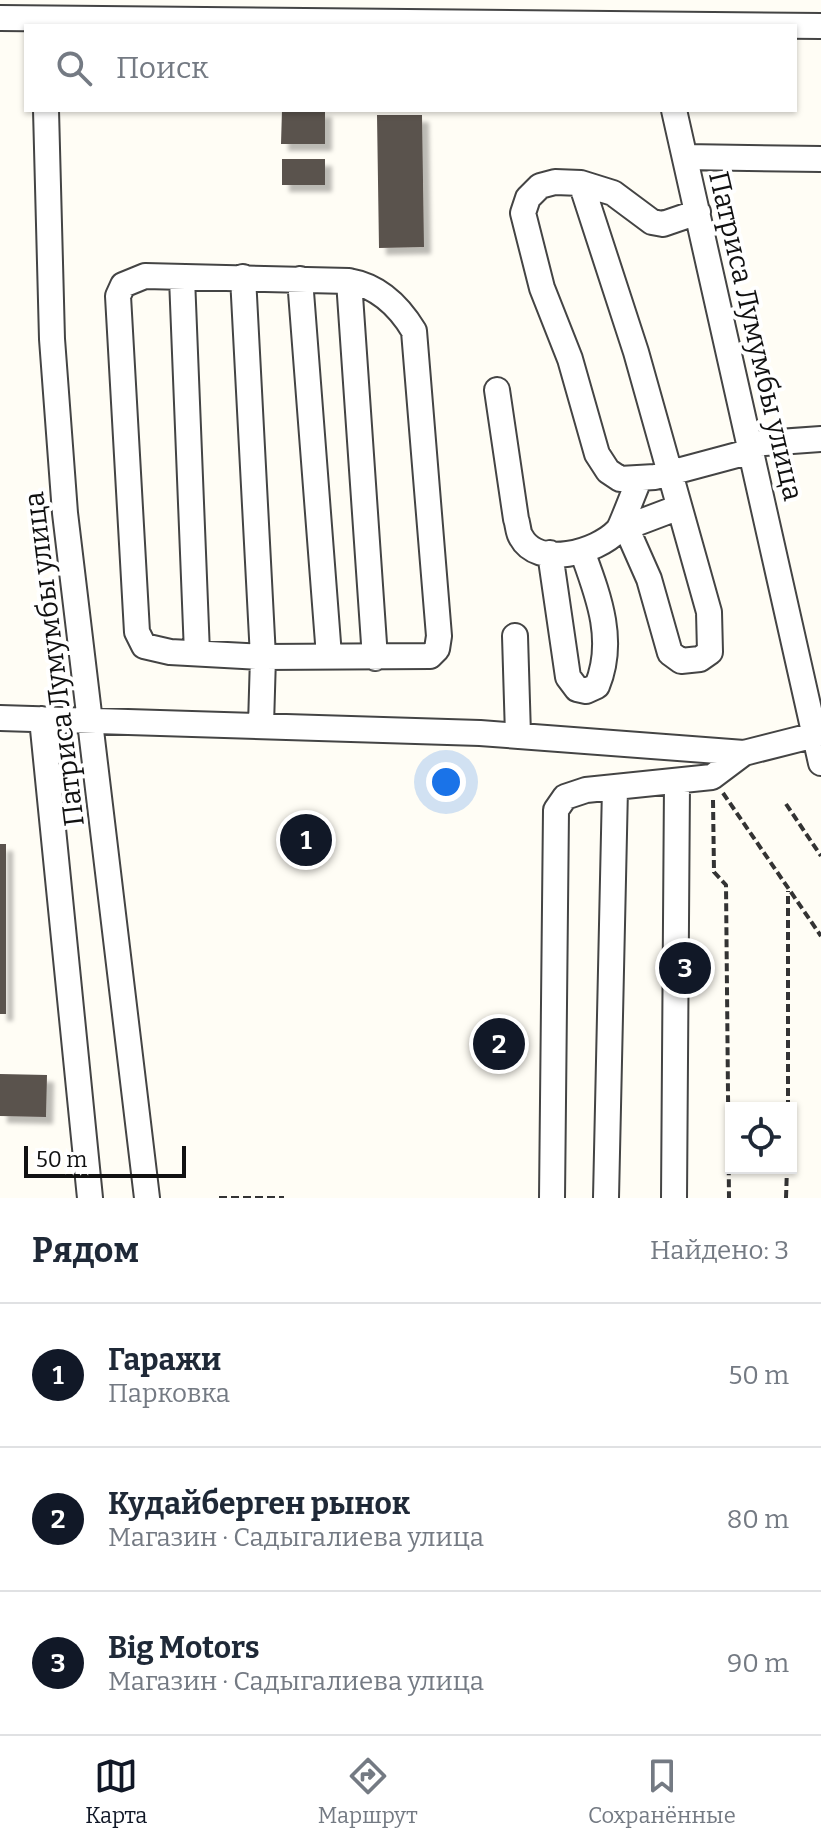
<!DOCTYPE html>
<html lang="ru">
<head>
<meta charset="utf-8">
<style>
  :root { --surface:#fff; --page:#f2f2f3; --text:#1f2937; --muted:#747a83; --line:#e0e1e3; --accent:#111827 }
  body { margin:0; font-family:Bitter,serif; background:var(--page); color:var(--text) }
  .controls { position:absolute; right:24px; bottom:24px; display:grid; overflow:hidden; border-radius:0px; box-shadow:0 2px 6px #0004 }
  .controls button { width:72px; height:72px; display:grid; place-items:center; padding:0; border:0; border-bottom:2px solid var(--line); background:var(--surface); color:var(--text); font:40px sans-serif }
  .scale { position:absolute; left:24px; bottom:20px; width:162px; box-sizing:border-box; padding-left:8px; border:4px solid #111; border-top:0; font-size:22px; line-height:28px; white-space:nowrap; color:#111; -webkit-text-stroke:6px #fff; paint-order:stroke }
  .you { position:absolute; left:446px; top:782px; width:28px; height:28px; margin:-20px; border:6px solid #fff; border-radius:50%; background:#1a73e8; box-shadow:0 0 0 12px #1a73e833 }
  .badge { display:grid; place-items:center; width:52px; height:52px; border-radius:50%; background:var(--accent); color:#fff; font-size:26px; font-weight:700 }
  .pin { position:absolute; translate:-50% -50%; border:4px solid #fff; box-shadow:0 2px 8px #0006 }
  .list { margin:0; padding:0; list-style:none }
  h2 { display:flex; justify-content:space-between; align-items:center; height:104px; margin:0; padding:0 32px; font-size:34px }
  h2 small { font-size:26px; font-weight:400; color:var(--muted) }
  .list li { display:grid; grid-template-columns:52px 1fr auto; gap:24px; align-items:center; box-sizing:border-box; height:144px; padding:0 32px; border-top:2px solid var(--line) }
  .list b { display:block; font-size:30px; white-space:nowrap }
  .list p { margin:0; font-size:26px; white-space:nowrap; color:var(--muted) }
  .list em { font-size:26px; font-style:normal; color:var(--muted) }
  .icon { flex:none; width:44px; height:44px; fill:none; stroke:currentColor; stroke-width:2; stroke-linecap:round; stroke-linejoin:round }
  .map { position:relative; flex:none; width:821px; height:1198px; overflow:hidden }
  .search { position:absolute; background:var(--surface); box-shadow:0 2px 6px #0004; left:24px; right:24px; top:24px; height:88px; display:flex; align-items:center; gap:20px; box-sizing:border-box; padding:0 28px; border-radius:0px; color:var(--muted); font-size:30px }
  .sheet { height:536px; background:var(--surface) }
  nav { display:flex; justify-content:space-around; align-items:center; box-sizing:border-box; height:112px; border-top:2px solid var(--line); background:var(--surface); font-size:22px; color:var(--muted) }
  nav a { display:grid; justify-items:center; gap:4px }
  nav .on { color:var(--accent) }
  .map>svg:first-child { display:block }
  .building { fill:#5a524d; filter:url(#shadow) }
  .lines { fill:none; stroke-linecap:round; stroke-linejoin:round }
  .minor-casing { stroke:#444; stroke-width:28 }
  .path { stroke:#333; stroke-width:4; stroke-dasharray:8 4; stroke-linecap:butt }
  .minor { stroke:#fff; stroke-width:24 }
  .labels { text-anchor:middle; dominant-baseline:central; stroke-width:8; stroke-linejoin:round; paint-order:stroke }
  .street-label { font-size:28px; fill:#111; stroke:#fff }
</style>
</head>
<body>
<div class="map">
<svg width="821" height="1198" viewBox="0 0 821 1198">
  <defs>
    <filter id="shadow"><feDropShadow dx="7" dy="7" stdDeviation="2" flood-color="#0004"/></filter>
  </defs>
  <rect width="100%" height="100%" fill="#fffdf5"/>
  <path class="building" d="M282,110H325V144H281Z
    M377,115H422L424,247L379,248Z
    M282,159H325V185H282Z
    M0,844H6V1014H0Z
    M0,1074L47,1075L46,1117L0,1116Z"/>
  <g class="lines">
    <g class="minor-casing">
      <path id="minor" d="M0,18L821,26
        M46,110L52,339L65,513L147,1198
        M674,110L821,763
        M685,157L821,159
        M581,183L636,352L709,612L710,652L700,659L681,661L670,653L649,579L626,527
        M698,212L663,224L652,222L613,193L581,183L555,182L540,186L528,198L523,213L542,288L570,359L597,454L608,471L620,479L655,477L752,451
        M145,276L349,281C378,286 399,306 414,331L439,636L437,649L430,656L263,657L170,652L144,646L137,632L118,296L123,285Z
        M243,277L263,657L261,725
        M182,278L197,653
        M300,279L329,656
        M349,281L375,658
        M497,390L516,519C518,524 518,533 521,537C538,569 597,552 617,531C621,527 635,489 639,480
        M750,444L821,439
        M619,530L677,508
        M550,553L568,677L577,689L586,691L597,686C616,640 598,595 582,551
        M515,636L518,735
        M0,718L480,733L744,753
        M42,719L90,1198
        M552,1198L556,810L565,797L586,790L712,777L744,753L815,735
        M606,1198L615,788
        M674,1198L677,783"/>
    </g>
    <path class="path" d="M723,793L821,936
      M713,800L714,872L726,885L729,1198
      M786,804L821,856
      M788,1108V891
      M219,1198H284
      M786,1198L787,1168"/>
    <use href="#minor" class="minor"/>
  </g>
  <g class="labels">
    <g class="street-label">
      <text transform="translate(756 336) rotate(77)">Патриса Лумумбы улица</text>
      <text transform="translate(54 659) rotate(-97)">Патриса Лумумбы улица</text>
    </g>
  </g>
</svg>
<div class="controls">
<button><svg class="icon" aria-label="locate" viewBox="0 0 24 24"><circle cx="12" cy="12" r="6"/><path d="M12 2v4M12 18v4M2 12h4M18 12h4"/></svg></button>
</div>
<div class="scale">50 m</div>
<div class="you"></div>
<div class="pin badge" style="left:306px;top:840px">1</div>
<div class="pin badge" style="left:499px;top:1044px">2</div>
<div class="pin badge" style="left:685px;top:968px">3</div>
<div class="search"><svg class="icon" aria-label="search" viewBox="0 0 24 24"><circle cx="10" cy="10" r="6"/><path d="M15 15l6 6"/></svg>Поиск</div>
</div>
<section class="sheet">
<h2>Рядом<small>Найдено: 3</small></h2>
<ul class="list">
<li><span class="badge">1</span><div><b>Гаражи</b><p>Парковка</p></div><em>50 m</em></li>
<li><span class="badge">2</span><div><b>Кудайберген рынок</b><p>Магазин · Садыгалиева улица</p></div><em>80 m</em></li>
<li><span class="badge">3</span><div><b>Big Motors</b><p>Магазин · Садыгалиева улица</p></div><em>90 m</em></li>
</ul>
</section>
<nav>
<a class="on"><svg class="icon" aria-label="map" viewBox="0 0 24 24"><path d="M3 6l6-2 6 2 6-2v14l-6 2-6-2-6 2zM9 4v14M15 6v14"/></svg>Карта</a>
<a><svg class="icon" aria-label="directions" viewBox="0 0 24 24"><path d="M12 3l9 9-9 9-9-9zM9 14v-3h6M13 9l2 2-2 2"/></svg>Маршрут</a>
<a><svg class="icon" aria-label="saved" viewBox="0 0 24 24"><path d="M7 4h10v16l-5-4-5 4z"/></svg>Сохранённые</a>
</nav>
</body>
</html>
